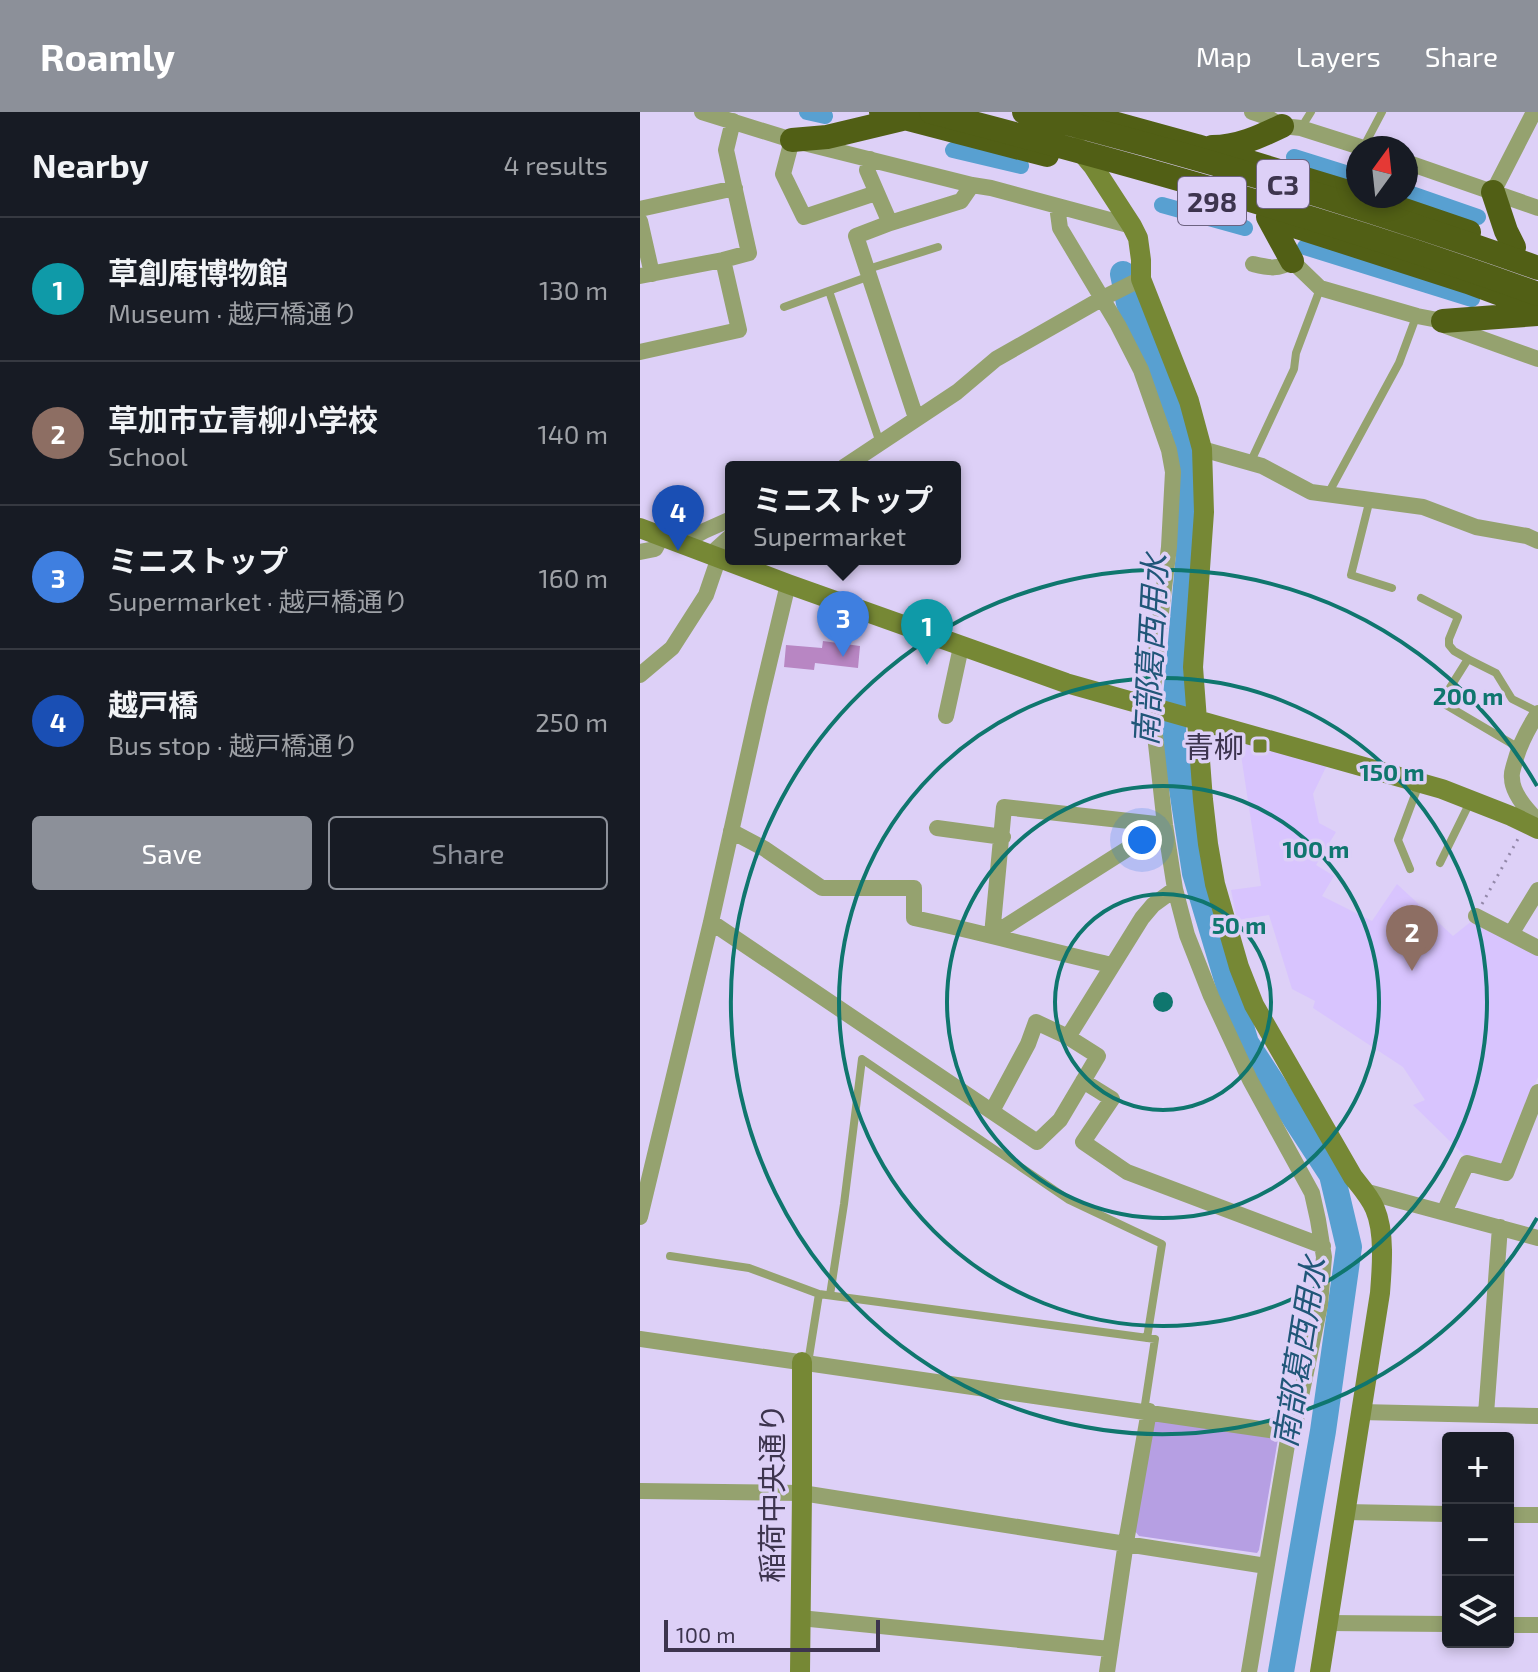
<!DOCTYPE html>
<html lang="en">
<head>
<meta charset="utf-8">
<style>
  :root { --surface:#171b24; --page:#242831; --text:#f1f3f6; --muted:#9ea1a6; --line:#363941; --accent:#8c9099 }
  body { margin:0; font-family:"Exo 2","Noto Sans JP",sans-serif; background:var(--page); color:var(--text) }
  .controls { position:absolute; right:24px; bottom:24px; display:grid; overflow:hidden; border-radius:8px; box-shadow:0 4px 12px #0003 }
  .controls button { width:72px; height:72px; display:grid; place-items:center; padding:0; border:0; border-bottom:2px solid var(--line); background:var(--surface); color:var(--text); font:40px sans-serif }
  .compass { position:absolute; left:706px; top:24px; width:72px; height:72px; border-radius:50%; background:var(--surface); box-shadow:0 4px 12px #0003; rotate:15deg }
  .scale { position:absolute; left:24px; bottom:20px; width:216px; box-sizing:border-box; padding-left:8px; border:4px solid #3d344e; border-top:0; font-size:22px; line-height:28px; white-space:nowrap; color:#3d344e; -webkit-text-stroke:6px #ddd0f7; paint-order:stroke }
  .you { position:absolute; left:502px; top:728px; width:28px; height:28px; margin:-20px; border:6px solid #fff; border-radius:50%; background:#1a73e8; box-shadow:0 0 0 12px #1a73e833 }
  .badge { display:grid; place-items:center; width:52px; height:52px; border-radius:50%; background:var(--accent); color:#fff; font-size:26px; font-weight:700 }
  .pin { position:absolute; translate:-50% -66px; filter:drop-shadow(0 2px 4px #0008) }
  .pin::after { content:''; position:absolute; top:42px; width:28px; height:24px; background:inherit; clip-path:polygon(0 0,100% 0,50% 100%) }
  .popup { position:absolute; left:85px; top:349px; width:236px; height:104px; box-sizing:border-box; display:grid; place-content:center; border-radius:8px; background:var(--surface); filter:drop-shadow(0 2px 6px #0005); font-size:26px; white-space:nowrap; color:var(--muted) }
  .popup b { font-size:30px; color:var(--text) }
  .popup::after { content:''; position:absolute; left:50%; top:100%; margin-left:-16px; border:16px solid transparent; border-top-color:var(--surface) }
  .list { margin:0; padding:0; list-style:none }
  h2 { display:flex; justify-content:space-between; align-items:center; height:104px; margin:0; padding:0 32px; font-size:34px }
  h2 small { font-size:26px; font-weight:400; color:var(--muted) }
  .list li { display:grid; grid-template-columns:52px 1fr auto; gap:24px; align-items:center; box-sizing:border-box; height:144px; padding:0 32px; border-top:2px solid var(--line) }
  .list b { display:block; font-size:30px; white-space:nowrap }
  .list p { margin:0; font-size:26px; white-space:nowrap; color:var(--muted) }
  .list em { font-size:26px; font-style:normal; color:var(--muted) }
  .actions { display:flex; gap:16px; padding:24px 32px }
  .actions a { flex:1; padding:18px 0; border:2px solid var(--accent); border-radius:8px; text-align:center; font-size:28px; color:var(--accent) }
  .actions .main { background:var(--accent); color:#fff }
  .icon { flex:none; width:44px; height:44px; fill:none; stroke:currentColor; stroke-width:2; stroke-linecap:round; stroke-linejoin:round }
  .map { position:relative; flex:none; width:898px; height:1560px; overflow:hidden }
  header { display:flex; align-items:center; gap:48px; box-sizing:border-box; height:112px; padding:0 40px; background:var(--accent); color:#fff }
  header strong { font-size:38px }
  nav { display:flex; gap:44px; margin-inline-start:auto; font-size:28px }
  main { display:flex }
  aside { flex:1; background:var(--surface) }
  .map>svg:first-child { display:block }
  .built { fill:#d8c4fe }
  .green { fill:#b69fe3 }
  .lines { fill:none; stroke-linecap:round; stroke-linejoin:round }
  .canal { stroke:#58a0d1; stroke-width:16 }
  .river { stroke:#58a0d1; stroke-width:26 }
  .building { fill:#b886c3 }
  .path { stroke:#9388a9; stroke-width:3; stroke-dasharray:2 6; stroke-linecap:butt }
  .lane { stroke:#95a26f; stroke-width:8 }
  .street { stroke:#95a26f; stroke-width:16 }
  .secondary { stroke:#768835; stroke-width:20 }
  .highway { stroke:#515f15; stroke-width:24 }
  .highway-bridge { stroke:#515f15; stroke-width:24 }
  .ring { fill:none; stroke:#0f766e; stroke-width:4 }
  .poi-dot { fill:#6e7f2e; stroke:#ddd0f7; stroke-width:3 }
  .labels { text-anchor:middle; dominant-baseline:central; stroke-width:7; stroke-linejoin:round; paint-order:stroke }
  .shield { fill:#ddd0f7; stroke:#6d6381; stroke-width:2 }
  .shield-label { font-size:28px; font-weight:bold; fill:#3d344e }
  .poi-label { font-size:30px; fill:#3d344e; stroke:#ddd0f7; text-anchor:end }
  .street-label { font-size:30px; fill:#3d344e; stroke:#ddd0f7 }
  .water-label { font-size:32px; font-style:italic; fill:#205678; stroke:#ddd0f7 }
  .centre { fill:#0f766e; stroke:#ddd0f7; stroke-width:4 }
  .ring-label { font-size:24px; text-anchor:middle; font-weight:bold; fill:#0f766e; stroke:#ddd0f7; stroke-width:7; stroke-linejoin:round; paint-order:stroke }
</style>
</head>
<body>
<header>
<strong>Roamly</strong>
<nav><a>Map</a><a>Layers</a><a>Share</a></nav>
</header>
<main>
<aside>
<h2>Nearby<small>4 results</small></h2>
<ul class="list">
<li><span class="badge" style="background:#0f9aa8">1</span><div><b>草創庵博物館</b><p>Museum · 越戸橋通り</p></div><em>130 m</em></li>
<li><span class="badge" style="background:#8d6e63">2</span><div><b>草加市立青柳小学校</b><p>School</p></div><em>140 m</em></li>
<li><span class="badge" style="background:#3f7fe0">3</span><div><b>ミニストップ</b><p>Supermarket · 越戸橋通り</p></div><em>160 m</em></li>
<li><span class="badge" style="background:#1a4fb4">4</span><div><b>越戸橋</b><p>Bus stop · 越戸橋通り</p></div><em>250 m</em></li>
</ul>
<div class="actions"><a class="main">Save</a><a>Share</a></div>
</aside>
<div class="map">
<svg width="898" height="1560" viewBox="0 0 898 1560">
  <rect width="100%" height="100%" fill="#ddd0f7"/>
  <path class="built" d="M599,630L687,653L673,682L679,711L696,720L676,753L694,764L682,784L732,809L757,772L813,824L833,808L898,841V965L880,1004L863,1056L825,1044L773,993L785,988L763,955L673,896L675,889L652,877L629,803L597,808L591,778L621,774Z"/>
  <path class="green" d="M513,1304L638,1327L619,1438L617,1441L499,1424L494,1418Z"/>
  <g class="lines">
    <path class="canal" d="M167,0L185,4
      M313,38L381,54
      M654,45L718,65
      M766,80L838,105
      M522,93L605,116
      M665,135L832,187"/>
    <path class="river" d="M483,162L489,191L544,317L549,441L533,619L555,761L606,931L692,1063L709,1135L683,1319L641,1560"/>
  </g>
  <path class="building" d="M183,529L220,534L218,556L175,551L174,558L144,555L146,533L182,536Z"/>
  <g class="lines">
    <path class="path" d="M842,792L879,725"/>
    <path class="lane" d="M661,16L671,0
      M723,36L742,0
      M228,157L298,135
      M189,179L240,331
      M144,195L230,164
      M611,349L654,257L656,241L680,177
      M688,382L759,251L776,205
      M728,387V395L711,463L752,476
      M781,486L818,505L809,527V533L814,539L828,547L856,561L872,587L898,600
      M828,547L801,590L879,636
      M800,751L831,688
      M770,757L758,728L779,672
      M30,1144L109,1156L179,1182L515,1227L504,1299
      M190,1183L204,1092L222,947L429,1088L522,1132L507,1226
      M168,1251L179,1182"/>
    <path class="street" d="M62,0L152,28L332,73L351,76L492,114
      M612,0L627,5L642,14L661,16L724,36
      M152,28L143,62L164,105L236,81
      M230,47L227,58L250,111
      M766,50L898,96
      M853,80L894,0
      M417,94L420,116L478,213L501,258L529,338L533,360L529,435L515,550L512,596L525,713L535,777L547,823L571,884L610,968L672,1081L678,1108L684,1145L680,1193L656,1308L649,1321L609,1560
      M0,97L95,76
      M0,109L12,162
      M613,152C630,156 638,158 652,149L680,176L777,204L803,209L806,214L898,247
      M0,164L83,148L109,141L86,38L93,9
      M0,240L99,218L83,148
      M276,306L216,124L250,111L321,89L332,73
      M562,337L622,354L671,380L783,395L836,415L887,424L898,429
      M204,355L317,280L356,247L463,186L501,167
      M42,431L64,419L91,407
      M0,440L15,437L22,424
      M71,442L91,424
      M0,563L32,536L66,483L79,445
      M898,601C887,618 879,633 874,653C873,657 871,661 872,666C872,681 888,699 898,709
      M306,604L321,535
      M364,695L525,713L352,823Z
      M297,716L363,725
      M91,719L125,737L182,776H274V806C340,820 405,838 471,853
      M898,778L871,822L898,836
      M836,804L871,822
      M71,810L397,1030L420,1008L458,944L428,925L396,910L388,932L352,999
      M428,925L502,806L513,793L535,777
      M443,969L472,987L443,1030L487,1060L683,1134
      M724,1079L898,1126
      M804,1100L827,1051L866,1061L898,980
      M0,1105L71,810L119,594L148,472
      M0,1227L649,1321
      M720,1300L898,1304
      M846,1302L860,1115
      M0,1379L162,1381L626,1454
      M705,1400L808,1402
      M868,1403H898
      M160,1506L470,1537
      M687,1511L808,1512
      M868,1513H898
      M467,1560L486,1430L509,1299"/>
    <path class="secondary" d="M437,35L453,54L492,114L498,126L501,148V167L549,289L562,337L564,400L553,555L563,688L568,732L575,772L599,855L614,893L713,1065C721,1075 730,1085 735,1097C745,1120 742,1156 740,1181L680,1560
      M0,416L148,472L426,571L802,677L871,704L898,717
      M160,1560L162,1381V1250"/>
    <path class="highway" d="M241,0L407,43
      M433,0L557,34L718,83
      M152,28L187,25L262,7
      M572,35C598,35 619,25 642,14
      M853,80L866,119L874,135
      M747,92L829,120
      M628,105L652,149
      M642,110L828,170L898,196
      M803,209L898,202"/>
    <path class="highway-bridge" d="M291,0C495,53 699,110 898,182
      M384,0C558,44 729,96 898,156"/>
  </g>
  <g class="ring">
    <circle cx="523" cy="890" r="108"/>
    <circle cx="523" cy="890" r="216"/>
    <circle cx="523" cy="890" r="324"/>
    <path d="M897 1106A432 432 0 1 1 897 674"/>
  </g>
  <rect class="poi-dot" x="612" y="626" width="16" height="16" rx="4"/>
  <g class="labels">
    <g class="shield">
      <rect x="617" y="48" width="52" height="48" rx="6"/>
      <rect x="538" y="65" width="68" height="48" rx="6"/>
    </g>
    <g class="shield-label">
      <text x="643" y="72">C3</text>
      <text x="572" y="89">298</text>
    </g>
    <g class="poi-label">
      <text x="604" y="634">青柳</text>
    </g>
    <g class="street-label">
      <text transform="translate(131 1381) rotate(-90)">稲荷中央通り</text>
    </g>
    <g class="water-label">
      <text transform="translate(509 538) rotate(-87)">南部葛西用水</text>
      <text transform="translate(658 1240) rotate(-81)">南部葛西用水</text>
    </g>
  </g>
  <circle cx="523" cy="890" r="12" class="centre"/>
  <g class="ring-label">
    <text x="828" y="593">200 m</text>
    <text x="752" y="669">150 m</text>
    <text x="676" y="746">100 m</text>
    <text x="599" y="822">50 m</text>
  </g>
</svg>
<div class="controls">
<button>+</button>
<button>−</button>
<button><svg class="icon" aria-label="layers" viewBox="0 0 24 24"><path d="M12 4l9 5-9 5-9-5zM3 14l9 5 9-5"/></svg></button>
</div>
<svg class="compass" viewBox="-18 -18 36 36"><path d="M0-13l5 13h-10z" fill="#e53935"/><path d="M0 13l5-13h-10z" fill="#9ea1a6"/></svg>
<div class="scale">100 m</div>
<div class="you"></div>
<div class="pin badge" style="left:287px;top:553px;background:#0f9aa8">1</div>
<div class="pin badge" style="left:772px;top:859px;background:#8d6e63">2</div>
<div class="pin badge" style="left:203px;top:545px;background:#3f7fe0">3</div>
<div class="popup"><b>ミニストップ</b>Supermarket</div>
<div class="pin badge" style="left:38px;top:439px;background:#1a4fb4">4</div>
</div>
</main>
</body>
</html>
